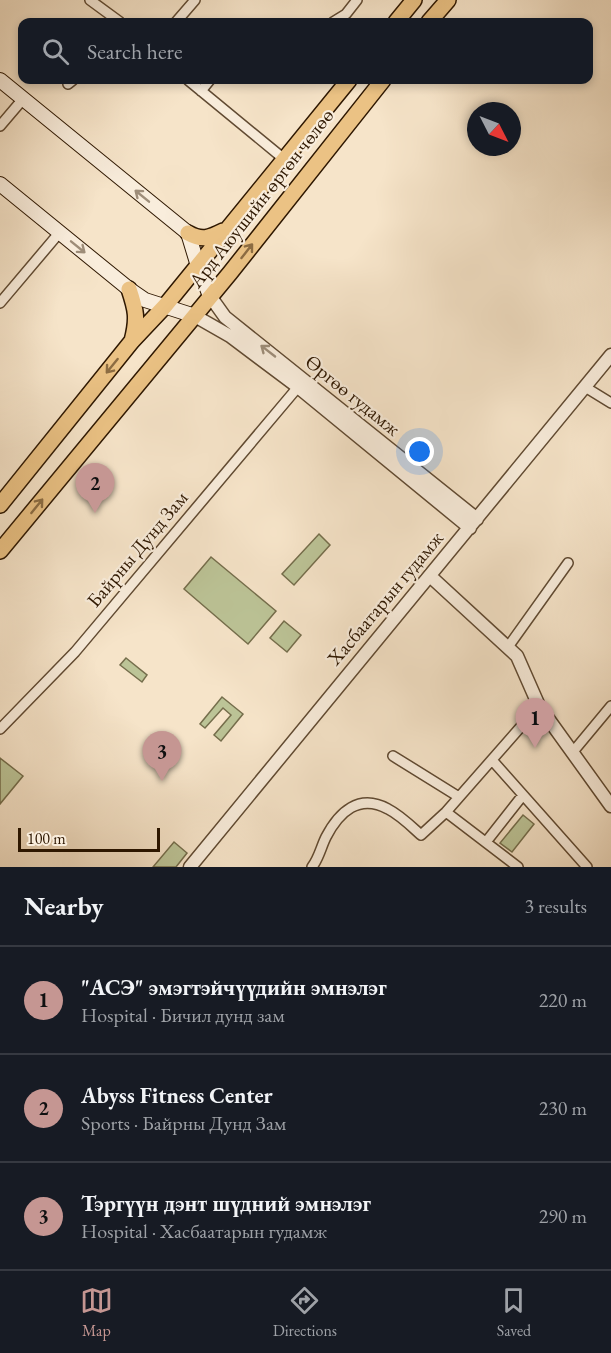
<!DOCTYPE html>
<html lang="en">
<head>
<meta charset="utf-8">
<style>
  :root { --surface:#171b24; --page:#242831; --text:#f1f3f6; --muted:#9ea1a6; --line:#363941; --accent:#c59692 }
  body { margin:0; font-family:"EB Garamond",serif; background:var(--page); color:var(--text) }
  .compass { position:absolute; left:467px; top:102px; width:54px; height:54px; border-radius:50%; background:var(--surface); box-shadow:0 3px 9px #0003; rotate:132deg }
  .scale { position:absolute; left:18px; bottom:15px; width:142px; box-sizing:border-box; padding-left:6px; border:3px solid #2e1700; border-top:0; font-size:16px; line-height:21px; white-space:nowrap; color:#2e1700; -webkit-text-stroke:4px #f9eddc; paint-order:stroke }
  .you { position:absolute; left:420px; top:452px; width:21px; height:21px; margin:-15px; border:4px solid #fff; border-radius:50%; background:#1a73e8; box-shadow:0 0 0 9px #1a73e833 }
  .badge { display:grid; place-items:center; width:39px; height:39px; border-radius:50%; background:var(--accent); color:#111; font-size:20px; font-weight:700 }
  .pin { position:absolute; translate:-50% -50px; filter:drop-shadow(0 2px 3px #0008) }
  .pin::after { content:''; position:absolute; top:32px; width:21px; height:18px; background:inherit; clip-path:polygon(0 0,100% 0,50% 100%) }
  .list { margin:0; padding:0; list-style:none }
  h2 { display:flex; justify-content:space-between; align-items:center; height:78px; margin:0; padding:0 24px; font-size:26px }
  h2 small { font-size:20px; font-weight:400; color:var(--muted) }
  .list li { display:grid; grid-template-columns:39px 1fr auto; gap:18px; align-items:center; box-sizing:border-box; height:108px; padding:0 24px; border-top:2px solid var(--line) }
  .list b { display:block; font-size:22px; white-space:nowrap }
  .list p { margin:0; font-size:20px; white-space:nowrap; color:var(--muted) }
  .list em { font-size:20px; font-style:normal; color:var(--muted) }
  .icon { flex:none; width:33px; height:33px; fill:none; stroke:currentColor; stroke-width:2; stroke-linecap:round; stroke-linejoin:round }
  .map { position:relative; flex:none; width:611px; height:867px; overflow:hidden }
  .search { position:absolute; background:var(--surface); box-shadow:0 3px 9px #0003; left:18px; right:18px; top:18px; height:66px; display:flex; align-items:center; gap:15px; box-sizing:border-box; padding:0 21px; border-radius:12px; color:var(--muted); font-size:22px }
  .sheet { height:402px; background:var(--surface) }
  nav { display:flex; justify-content:space-around; align-items:center; box-sizing:border-box; height:84px; border-top:2px solid var(--line); background:var(--surface); font-size:16px; color:var(--muted) }
  nav a { display:grid; justify-items:center; gap:3px }
  nav .on { color:var(--accent) }
  .map>svg:first-child { display:block }
  .green { fill:#bcc497; stroke:#756e4c; stroke-width:1.5 }
  .lines { fill:none; stroke-linecap:round; stroke-linejoin:round }
  .minor-casing { stroke:#604a32; stroke-width:12 }
  .tertiary-casing { stroke:#604a32; stroke-width:15 }
  .secondary-casing { stroke:#2e1700; stroke-width:16 }
  .primary-casing { stroke:#2e1700; stroke-width:18 }
  .minor { stroke:#f9eddc; stroke-width:9 }
  .tertiary { stroke:#f9eddc; stroke-width:12 }
  .secondary { stroke:#f9eddc; stroke-width:14 }
  .primary { stroke:#ebc284; stroke-width:15 }
  .oneway { stroke:#9e8d79 }
  .oneway2 { stroke:#8c6c42 }
  .labels { text-anchor:middle; dominant-baseline:central; stroke-width:4.5; stroke-linejoin:round; paint-order:stroke }
  .street-label { font-size:20px; fill:#2e1700; stroke:#f9eddc }
</style>
</head>
<body>
<div class="map">
<svg width="611" height="867" viewBox="0 0 611 867">
  <rect width="100%" height="100%" fill="#f6e4c9"/>
  <filter id="stains"><feTurbulence type="fractalNoise" baseFrequency=".00333" numOctaves="4"/><feColorMatrix values="0 0 0 0 .2 0 0 0 0 .09 0 0 0 0 .02 0 0 0 .5 -.17"/></filter>
  <radialGradient id="worn" r=".72"><stop offset=".6" stop-color="#630" stop-opacity="0"/><stop offset="1" stop-color="#630" stop-opacity=".3"/></radialGradient>
  <path class="green" d="M319,534L330,545L294,585L282,574Z
    M211,557L276,611L248,644L184,589Z
    M284,621L301,635L287,652L270,638Z
    M126,658L147,675L142,682L120,665Z
    M222,697L243,714L221,741L214,735L231,715L223,708L205,728L200,724Z
    M0,758L23,776L0,804Z
    M523,815L534,824L512,852L500,843Z
    M174,842L187,853L176,867H153Z"/>
  <g class="lines">
    <g class="minor-casing">
      <path id="minor" d="M90,0L120,22
        M176,22L195,0
        M333,22L346,14L357,0
        M188,80L284,159
        M68,84L73,80
        M201,91L210,80
        M0,126L23,99
        M0,303L60,232
        M585,387L611,403
        M508,647L568,563
        M0,729L75,652L298,387
        M572,753L611,706
        M393,756L459,797
        M492,760L587,867
        M446,812L518,867
        M486,842L523,795
        M312,867C319,858 321,847 326,837C339,812 359,793 388,809C400,815 411,826 421,835L446,812L539,706"/>
    </g>
    <g class="tertiary-casing">
      <path id="tertiary" d="M210,296L225,317L477,519
        M195,316L230,336L298,387L470,528
        M430,576L517,656L539,706L611,806
        M190,867L611,355"/>
    </g>
    <g class="secondary-casing">
      <path id="secondary" d="M0,80L188,233L198,266L210,296
        M0,184L129,289L145,300L195,316"/>
    </g>
    <g class="primary-casing">
      <path id="primary" d="M396,22L414,0
        M429,22L448,0
        M188,233C202,241 209,238 223,231
        M129,289C136,310 138,318 132,341
        M0,505L132,341L165,306L349,80
        M0,551L230,273L383,80"/>
    </g>
    <use href="#minor" class="minor"/>
    <use href="#tertiary" class="tertiary"/>
    <use href="#secondary" class="secondary"/>
    <use href="#primary" class="primary"/>
  </g>
  <defs><path id="oneway-shaft" d="M-6 0H5M1.5-3L5.5 0L1.5 3" fill="none" stroke-width="1.6" stroke-linecap="round" stroke-linejoin="round" transform="scale(1.5)"/></defs>
  <g class="oneway">
    <use href="#oneway-shaft" transform="translate(142 196) rotate(-141)"/>
    <use href="#oneway-shaft" transform="translate(78 247) rotate(39)"/>
    <use href="#oneway-shaft" transform="translate(268 351) rotate(-142)"/>
  </g>
  <g class="oneway2">
    <use href="#oneway-shaft" transform="translate(247 251) rotate(-52)"/>
    <use href="#oneway-shaft" transform="translate(112 366) rotate(129)"/>
    <use href="#oneway-shaft" transform="translate(37 506) rotate(-51)"/>
  </g>
  <g class="labels">
    <g class="street-label">
      <text transform="translate(261 198) rotate(-52)">Ард Аюушийн өргөн чөлөө</text>
      <text transform="translate(353 395) rotate(39)">Өргөө гудамж</text>
      <text transform="translate(137 549) rotate(-50)">Байрны Дунд Зам</text>
      <text transform="translate(385 598) rotate(-50)">Хасбаатарын гудамж</text>
    </g>
  </g>
  <rect width="100%" height="100%" filter="url(#stains)"/>
  <rect width="100%" height="100%" fill="url(#worn)"/>
</svg>
<svg class="compass" viewBox="-18 -18 36 36"><path d="M0-13l5 13h-10z" fill="#e53935"/><path d="M0 13l5-13h-10z" fill="#9ea1a6"/></svg>
<div class="scale">100 m</div>
<div class="you"></div>
<div class="pin badge" style="left:535px;top:748px">1</div>
<div class="pin badge" style="left:95px;top:513px">2</div>
<div class="pin badge" style="left:162px;top:781px">3</div>
<div class="search"><svg class="icon" aria-label="search" viewBox="0 0 24 24"><circle cx="10" cy="10" r="6"/><path d="M15 15l6 6"/></svg>Search here</div>
</div>
<section class="sheet">
<h2>Nearby<small>3 results</small></h2>
<ul class="list">
<li><span class="badge">1</span><div><b>&quot;АСЭ&quot; эмэгтэйчүүдийн эмнэлэг</b><p>Hospital · Бичил дунд зам</p></div><em>220 m</em></li>
<li><span class="badge">2</span><div><b>Abyss Fitness Center</b><p>Sports · Байрны Дунд Зам</p></div><em>230 m</em></li>
<li><span class="badge">3</span><div><b>Тэргүүн дэнт шүдний эмнэлэг</b><p>Hospital · Хасбаатарын гудамж</p></div><em>290 m</em></li>
</ul>
</section>
<nav>
<a class="on"><svg class="icon" aria-label="map" viewBox="0 0 24 24"><path d="M3 6l6-2 6 2 6-2v14l-6 2-6-2-6 2zM9 4v14M15 6v14"/></svg>Map</a>
<a><svg class="icon" aria-label="directions" viewBox="0 0 24 24"><path d="M12 3l9 9-9 9-9-9zM9 14v-3h6M13 9l2 2-2 2"/></svg>Directions</a>
<a><svg class="icon" aria-label="saved" viewBox="0 0 24 24"><path d="M7 4h10v16l-5-4-5 4z"/></svg>Saved</a>
</nav>
</body>
</html>
